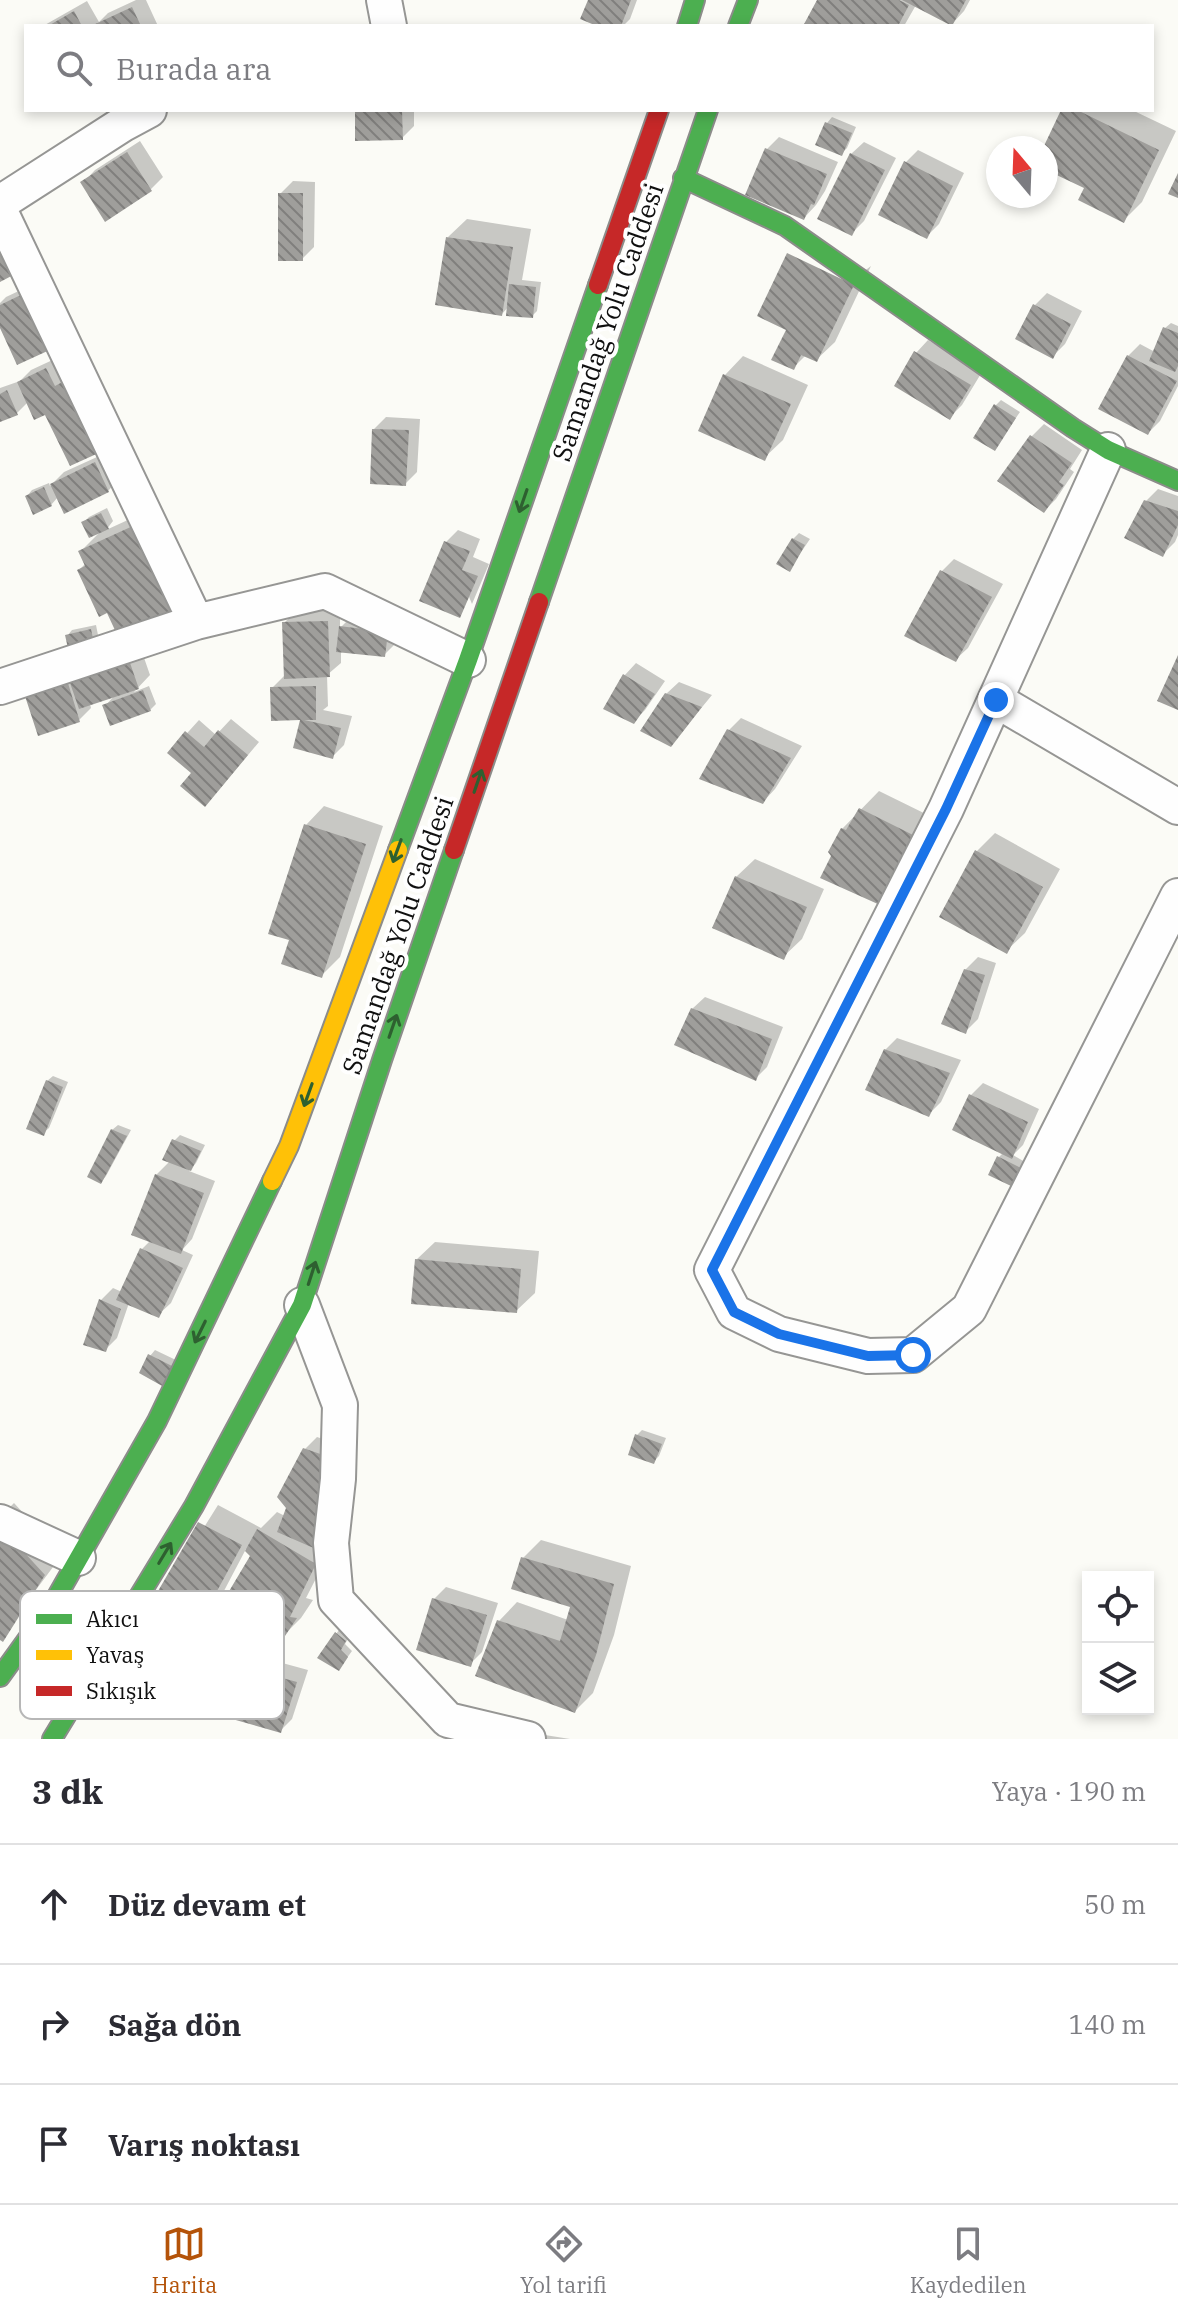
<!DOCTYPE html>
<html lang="tr">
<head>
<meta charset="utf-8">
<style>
  :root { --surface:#fff; --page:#f7f7f7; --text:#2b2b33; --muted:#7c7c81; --line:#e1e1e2; --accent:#b45309 }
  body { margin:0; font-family:"IBM Plex Serif",serif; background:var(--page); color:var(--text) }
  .controls { position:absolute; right:24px; bottom:24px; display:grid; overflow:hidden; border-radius:0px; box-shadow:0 4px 12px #0003 }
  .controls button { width:72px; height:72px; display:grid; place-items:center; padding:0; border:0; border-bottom:2px solid var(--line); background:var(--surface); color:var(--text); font:40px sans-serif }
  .compass { position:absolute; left:986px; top:136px; width:72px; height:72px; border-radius:50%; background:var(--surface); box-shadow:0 4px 12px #0003; rotate:341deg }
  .stop { position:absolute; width:24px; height:24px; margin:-18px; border:6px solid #1a73e8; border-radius:50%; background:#fff }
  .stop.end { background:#1a73e8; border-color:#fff; box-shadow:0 2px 8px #0008 }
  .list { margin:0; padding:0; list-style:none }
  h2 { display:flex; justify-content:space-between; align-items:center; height:104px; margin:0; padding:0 32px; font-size:34px }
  h2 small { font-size:26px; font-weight:400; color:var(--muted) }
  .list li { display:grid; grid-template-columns:52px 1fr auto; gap:24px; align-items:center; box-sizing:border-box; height:120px; padding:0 32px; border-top:2px solid var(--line) }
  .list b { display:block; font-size:30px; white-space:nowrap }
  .list em { font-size:26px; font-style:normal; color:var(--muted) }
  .icon { flex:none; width:44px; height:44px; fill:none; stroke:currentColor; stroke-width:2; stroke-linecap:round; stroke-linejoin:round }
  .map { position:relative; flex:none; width:1178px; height:1739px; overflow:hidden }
  .search { position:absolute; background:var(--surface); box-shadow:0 4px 12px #0003; left:24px; right:24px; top:24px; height:88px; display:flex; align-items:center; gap:20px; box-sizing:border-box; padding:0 28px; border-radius:0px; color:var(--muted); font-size:30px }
  .sheet { height:464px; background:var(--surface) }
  nav { display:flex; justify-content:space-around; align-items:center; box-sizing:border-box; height:112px; border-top:2px solid var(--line); background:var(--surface); font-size:22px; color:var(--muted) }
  nav a { display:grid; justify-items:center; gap:4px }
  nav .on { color:var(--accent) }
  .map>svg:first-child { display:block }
  .shadow { fill:#0003 }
  .building { fill:url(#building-back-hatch) }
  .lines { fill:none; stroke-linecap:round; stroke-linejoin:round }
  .street-casing { stroke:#969694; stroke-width:38 }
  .fast-casing { stroke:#8c8c8a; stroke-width:22 }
  .slow-casing { stroke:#8c8c8a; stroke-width:22 }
  .jam-casing { stroke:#8c8c8a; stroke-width:22 }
  .street { stroke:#fefefe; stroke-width:34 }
  .fast { stroke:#4caf50; stroke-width:18 }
  .slow { stroke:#ffc107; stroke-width:18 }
  .jam { stroke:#c62828; stroke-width:18 }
  .oneway { stroke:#2e6030 }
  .route { stroke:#1a73e8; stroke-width:10 }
  .labels { text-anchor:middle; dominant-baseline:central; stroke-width:8; stroke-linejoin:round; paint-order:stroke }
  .street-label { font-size:26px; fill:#101010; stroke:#fff }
  .key { fill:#fff; stroke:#b7b7b7; stroke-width:2 }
  .key-label { font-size:22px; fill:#101010 }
</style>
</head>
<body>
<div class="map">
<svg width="1178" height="1739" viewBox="0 0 1178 1739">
  <defs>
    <pattern id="building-back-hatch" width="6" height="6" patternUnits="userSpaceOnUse" patternTransform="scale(2)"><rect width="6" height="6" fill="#9f9e9b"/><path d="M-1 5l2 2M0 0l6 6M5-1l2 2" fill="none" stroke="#807f7d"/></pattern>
  </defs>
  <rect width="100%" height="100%" fill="#fbfbf6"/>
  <path class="shadow" d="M136,0H146L158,26H43L87,1L99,22L108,13Z
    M590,0H637L630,19L623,26H603Z
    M819,0H970L964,11L952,24L916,5L904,26H805Z
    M357,110H414V126L402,138Z
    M1064,110H1132L1176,131L1142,202L1124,220L1086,187L1046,167L1045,148Z
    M832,117L856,127L847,148L842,153L827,123Z
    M779,137L838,162L825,191L816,205L804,218L767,149Z
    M140,141L163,177L151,189L83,183L95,170Z
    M864,142L896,158L864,221L852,233L851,154Z
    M918,150L964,173L939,224L927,236L906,162Z
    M293,181L315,182L314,247L302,259L280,194Z
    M467,219L531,229L522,280L541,282L537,311L532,316L509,306L502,314L448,237Z
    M871,266L835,342L816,360L806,355L793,368L788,329Z
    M40,281L0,323V303L6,297Z
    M1047,293L1082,311L1065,344L1053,356L1035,305Z
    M1171,323L1178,326V386L1160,421L1148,433L1128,356L1140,344L1155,352L1165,328Z
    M928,340L982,372L962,405L950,417L916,353Z
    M743,356L808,385L783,440L764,458L725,375Z
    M59,357L67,375L46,412L28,402L17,413L0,420V388L20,381L31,370Z
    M1001,400L1020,412L995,448L996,405Z
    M386,417L420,419L417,472L405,484L374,429Z
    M1044,424L1082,450L1070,469L1074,472L1056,499L1044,511L1000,481L1032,436Z
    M108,452L120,478L108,491L58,497L51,505L27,496L32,490L49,483L50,486L64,472Z
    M1158,489L1178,496V535L1175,542L1162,555L1145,502Z
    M107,508L113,521L106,530L154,508L108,610L79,570L86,563L81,551L101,531L83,523L89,517Z
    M458,530L480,539L473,557L489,564L472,604L446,542Z
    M799,533L810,539L789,570L793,539Z
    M954,559L1003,584L968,648L955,660L907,635L942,571Z
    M340,609V628L353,615L396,643L384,655L341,651V663L327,675L328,706L323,710L352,716L344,745L332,757L295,747L303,718L272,688L284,676V623L296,611Z
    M96,625L99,640L67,636L72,630Z
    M141,649L150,675L134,692L149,686L156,704L150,710L105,706L115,695L90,704L91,708L79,720L26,694Z
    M636,663L665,681L645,710L633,722L624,676Z
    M679,682L712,695L671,745L666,694Z
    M741,718L802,746L775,789L763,802L729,730Z
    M231,719L259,742L217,792L170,752L199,720L216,735Z
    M879,791L936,819L898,884L842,829Z
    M324,806L383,826L340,957L322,975L306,825Z
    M995,833L1060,869L1025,933L1006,951L977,851Z
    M755,859L824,889L802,939L783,957L736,877Z
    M978,957L996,963L978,1019L966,1031L965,970Z
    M705,997L783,1027L767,1067L755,1079L692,1009Z
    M897,1038L961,1060L941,1102L929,1114L885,1050Z
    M53,1076L68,1082L49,1128L43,1133L47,1081Z
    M983,1083L1039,1109L1023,1145L1013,1155L1025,1162L1017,1178L1011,1184L999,1157L1003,1153L955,1129L971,1095Z
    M118,1125L131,1130L106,1176L101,1182L112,1130Z
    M180,1135L205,1145L196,1163L189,1171L215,1181L192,1239L182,1250L193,1255L171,1303L158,1315L129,1303L117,1338L105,1350L101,1300L113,1288L122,1292L141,1250L151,1240L156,1175L170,1161L174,1141Z
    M435,1242L539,1251L535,1293L516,1311L416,1260Z
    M155,1350L178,1361L169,1379L150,1356Z
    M642,1430L666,1438L659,1456L653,1462L637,1435Z
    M317,1437L341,1445L333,1545L306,1598L313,1600L301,1618L283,1636L253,1556L246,1549L215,1608L222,1612L183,1683L164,1702L112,1674L218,1505L261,1528L277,1512L285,1516L304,1450Z
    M14,1503L62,1555L0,1638V1517Z
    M541,1540L631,1566L614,1635L593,1693L575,1711L499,1621L517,1602L568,1620L572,1606L523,1558Z
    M446,1587L498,1603L482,1652L470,1664L434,1599Z
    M341,1627L350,1635L345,1644L352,1651L339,1669L320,1657Z
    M249,1654L308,1670L292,1719L280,1731L237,1666Z
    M520,1731L570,1739H476Z"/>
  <path class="building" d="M588,0H631L621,26H597L580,19Z
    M817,0H899L909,5L898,26H803Z
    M902,0H966L952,26Z
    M132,7L141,26H91Z
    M74,11L82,26H48Z
    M355,110H402L403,140L355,141Z
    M1061,110H1077L1159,150L1124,223L1078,200L1084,188L1046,170V148H1043Z
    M825,122L852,133L842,156L815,145Z
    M765,148L827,174L814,205L811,204L804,220L745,195Z
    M127,152L152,191L105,222L80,182Z
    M850,153L885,170L852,236L817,219Z
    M904,161L953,186L927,239L878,215Z
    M1178,173V198L1168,194Z
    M278,193H303V261H278Z
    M0,235L19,272L0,282Z
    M446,237L513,247L502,316L435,305Z
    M787,253L854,285L817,362L801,355L794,370L771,360L786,330L757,316Z
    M509,284L536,287L533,318L506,316Z
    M27,292L54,348L17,365L0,328V305Z
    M1033,304L1071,324L1053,359L1015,339Z
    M1163,327L1178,333V366L1175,372L1149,361Z
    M914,351L971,385L950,420L894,386Z
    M1127,355L1177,381L1148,435L1098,409Z
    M46,368L55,386L68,379L103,451L70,466L45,415L34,420L17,382Z
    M723,374L791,404L765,461L698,431Z
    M7,390L18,415L0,422V394Z
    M994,404L1016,418L995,451L973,438Z
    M372,429L409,430L406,486L370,484Z
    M1030,435L1072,463L1059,482L1064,485L1044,513L997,481Z
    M95,462L109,492L64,514L50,484Z
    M44,487L52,506L33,515L25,496Z
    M1144,500L1178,511V525L1163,557L1124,538Z
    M101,513L109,529L89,538L81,522Z
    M135,525L177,615L120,641L107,613L99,617L77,570L85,566L78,551Z
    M792,538L805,545L790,572L776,564Z
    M444,541L470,551L462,570L478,576L460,618L419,601Z
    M940,570L992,597L956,662L904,636Z
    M328,621L330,677L284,679L282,622Z
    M339,626L388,632L385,657L336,652Z
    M91,629L95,648L69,653L65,635Z
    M1178,655V710L1157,701Z
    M129,660L139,689L79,709L69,680Z
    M623,674L655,694L634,724L603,709Z
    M67,680L80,722L38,736L24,693Z
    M316,686V720H304L341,728L333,759L293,748L300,720L271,721L270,687Z
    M143,690L151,711L110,726L102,705Z
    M665,693L702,707L671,747L640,731Z
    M727,729L791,758L763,804L699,779Z
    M218,730L248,755L205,807L180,786L191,773L167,753L185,731L204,747Z
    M859,808L919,838L880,905L820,878L831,856L828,852L841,828L846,830Z
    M304,824L366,844L322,978L281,964L289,940L268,934Z
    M975,850L1043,887L1007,954L939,917Z
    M735,876L807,907L784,960L712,928Z
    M964,969L985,975L966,1034L941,1024Z
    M691,1008L772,1039L756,1081L674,1045Z
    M884,1049L950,1073L929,1117L865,1090Z
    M46,1080L63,1087L44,1136L26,1129Z
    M969,1094L1028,1122L1012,1159L952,1130Z
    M111,1129L127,1136L101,1184L87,1177Z
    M172,1139L201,1151L191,1171L162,1160Z
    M997,1156L1021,1168L1011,1186L988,1175Z
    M155,1174L204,1193L181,1254L131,1235Z
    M140,1248L183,1268L159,1318L116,1300Z
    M415,1259L521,1269L517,1313L411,1304Z
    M99,1299L121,1309L106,1352L83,1345Z
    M148,1354L174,1367L164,1387L139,1373Z
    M635,1434L662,1444L654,1464L628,1455Z
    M303,1448L329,1457L325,1553L277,1532L286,1508L277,1497Z
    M198,1522L242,1545L198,1626L205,1631L165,1704L110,1674Z
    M0,1526L45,1575L3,1642L0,1640Z
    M257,1529L316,1564L290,1617L297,1618L283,1639L261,1631L265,1620L222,1603L250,1556L245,1551Z
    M521,1557L614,1584L596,1655L575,1713L475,1676L497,1620L560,1641L570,1607L511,1589Z
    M432,1598L487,1615L471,1667L416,1650Z
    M335,1632L346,1641L341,1650L348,1657L339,1671L317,1658Z
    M235,1665L297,1682L281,1733L218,1715Z"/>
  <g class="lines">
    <g class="street-casing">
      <path id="street" d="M384,0L389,26
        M0,203L123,124L149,110
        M0,211L196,622
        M1108,450L946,809L712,1270L734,1312L779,1334L868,1356L913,1355L969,1309L1178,896
        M0,687L196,622L325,591L468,660
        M996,700L1178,807
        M302,1305L340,1405L338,1479L331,1543L336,1600L448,1720L528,1739
        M0,1522L78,1558"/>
    </g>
    <g class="fast-casing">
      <path id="fast" d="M687,26L695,0
        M738,26L748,0
        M683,178L785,226L1073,428L1108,450L1178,481
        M539,602L708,110
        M398,850L468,660L598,285
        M0,1677L52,1605L157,1421L272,1181
        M52,1739L194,1506L302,1305L382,1060L454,850"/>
    </g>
    <g class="slow-casing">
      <path id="slow" d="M272,1181L289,1146L398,850"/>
    </g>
    <g class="jam-casing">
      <path id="jam" d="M598,285L659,110
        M454,850L539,602"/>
    </g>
    <use href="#street" class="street"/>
    <use href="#fast" class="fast"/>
    <use href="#slow" class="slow"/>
    <use href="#jam" class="jam"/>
  </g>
  <defs><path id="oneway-shaft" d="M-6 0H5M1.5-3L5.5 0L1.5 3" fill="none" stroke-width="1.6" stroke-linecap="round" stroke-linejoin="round" transform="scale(2)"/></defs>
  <g class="oneway">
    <use href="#oneway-shaft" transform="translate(523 501) rotate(109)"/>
    <use href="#oneway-shaft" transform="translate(478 781) rotate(-71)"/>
    <use href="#oneway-shaft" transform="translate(397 851) rotate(110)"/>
    <use href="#oneway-shaft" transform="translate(393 1026) rotate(-71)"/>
    <use href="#oneway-shaft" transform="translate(308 1095) rotate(110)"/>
    <use href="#oneway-shaft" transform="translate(312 1273) rotate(-72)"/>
    <use href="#oneway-shaft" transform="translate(200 1332) rotate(116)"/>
    <use href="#oneway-shaft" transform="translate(165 1553) rotate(-59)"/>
  </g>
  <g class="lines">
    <path class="route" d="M913,1355L868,1356L779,1334L734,1312L712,1270L946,809L996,700"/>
  </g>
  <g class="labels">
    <g class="street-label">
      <text transform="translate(607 322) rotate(-71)">Samandağ Yolu Caddesi</text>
      <text transform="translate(397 935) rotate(-71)">Samandağ Yolu Caddesi</text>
    </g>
  </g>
  <rect x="20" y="1591" width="264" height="128" rx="12" class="key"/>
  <rect x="36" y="1614" width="36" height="10" fill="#4caf50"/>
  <rect x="36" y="1650" width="36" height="10" fill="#ffc107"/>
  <rect x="36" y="1686" width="36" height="10" fill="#c62828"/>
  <g class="key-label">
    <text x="86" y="1627">Akıcı</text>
    <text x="86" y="1663">Yavaş</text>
    <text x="86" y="1699">Sıkışık</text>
  </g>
</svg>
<div class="controls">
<button><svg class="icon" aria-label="locate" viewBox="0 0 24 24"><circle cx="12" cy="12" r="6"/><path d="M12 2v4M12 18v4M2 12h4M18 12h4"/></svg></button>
<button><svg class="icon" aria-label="layers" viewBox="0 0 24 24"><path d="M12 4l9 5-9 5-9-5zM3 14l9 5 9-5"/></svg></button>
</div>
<svg class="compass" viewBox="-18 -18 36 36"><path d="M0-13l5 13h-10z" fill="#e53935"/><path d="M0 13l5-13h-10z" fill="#7c7c81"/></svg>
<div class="stop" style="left:913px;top:1355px"></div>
<div class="stop end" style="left:996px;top:700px"></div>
<div class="search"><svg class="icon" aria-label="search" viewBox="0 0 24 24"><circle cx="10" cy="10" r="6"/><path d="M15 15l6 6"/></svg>Burada ara</div>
</div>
<section class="sheet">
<h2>3 dk<small>Yaya · 190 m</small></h2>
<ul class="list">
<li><svg class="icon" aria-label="ahead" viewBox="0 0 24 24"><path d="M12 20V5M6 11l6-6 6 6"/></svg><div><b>Düz devam et</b></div><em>50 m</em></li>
<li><svg class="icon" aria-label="right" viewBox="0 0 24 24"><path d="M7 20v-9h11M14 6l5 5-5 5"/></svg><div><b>Sağa dön</b></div><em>140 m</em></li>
<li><svg class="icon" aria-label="arrive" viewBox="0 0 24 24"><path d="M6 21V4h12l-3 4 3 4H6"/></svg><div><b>Varış noktası</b></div></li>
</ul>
</section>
<nav>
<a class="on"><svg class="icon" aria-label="map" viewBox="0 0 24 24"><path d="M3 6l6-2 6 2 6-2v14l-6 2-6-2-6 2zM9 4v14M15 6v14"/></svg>Harita</a>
<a><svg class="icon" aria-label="directions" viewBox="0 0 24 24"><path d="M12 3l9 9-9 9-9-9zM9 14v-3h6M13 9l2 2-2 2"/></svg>Yol tarifi</a>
<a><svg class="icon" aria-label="saved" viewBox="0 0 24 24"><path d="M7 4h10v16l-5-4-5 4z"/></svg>Kaydedilen</a>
</nav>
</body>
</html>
